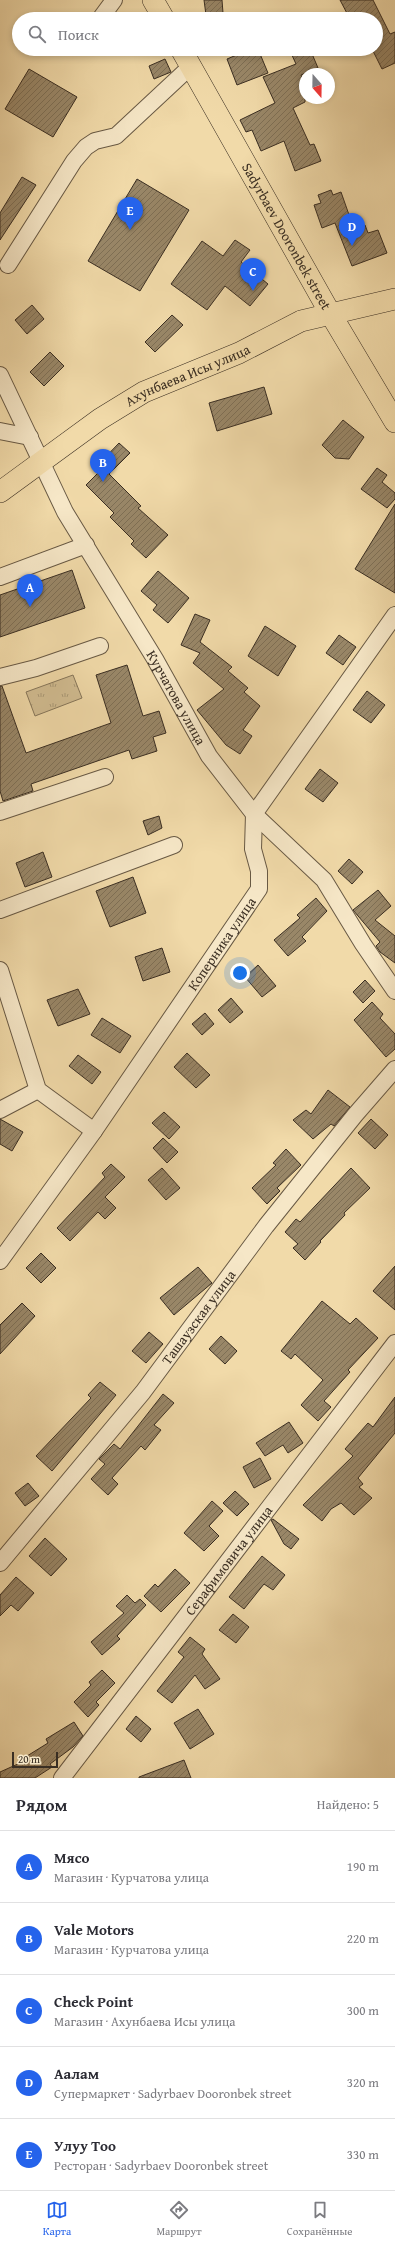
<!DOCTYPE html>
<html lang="ru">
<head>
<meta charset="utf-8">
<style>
  :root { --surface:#fff; --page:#f7f7f7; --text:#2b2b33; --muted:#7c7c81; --line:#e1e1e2; --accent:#2563eb }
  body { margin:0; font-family:"Gentium Book Plus",serif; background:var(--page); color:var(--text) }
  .compass { position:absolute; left:299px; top:68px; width:36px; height:36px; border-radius:50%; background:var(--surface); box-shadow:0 2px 6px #0003; rotate:160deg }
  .scale { position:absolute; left:12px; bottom:10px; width:46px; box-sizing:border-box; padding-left:4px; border:2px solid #3a2e22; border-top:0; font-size:11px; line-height:14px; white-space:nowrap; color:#3a2e22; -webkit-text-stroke:3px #f6e7c7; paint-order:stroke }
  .you { position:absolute; left:240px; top:973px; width:14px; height:14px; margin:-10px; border:3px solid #fff; border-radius:50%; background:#1a73e8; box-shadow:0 0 0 6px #1a73e833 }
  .badge { display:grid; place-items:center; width:26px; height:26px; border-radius:50%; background:var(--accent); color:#fff; font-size:13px; font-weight:700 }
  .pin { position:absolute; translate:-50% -33px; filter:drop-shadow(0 1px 2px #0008) }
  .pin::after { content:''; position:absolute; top:21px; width:14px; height:12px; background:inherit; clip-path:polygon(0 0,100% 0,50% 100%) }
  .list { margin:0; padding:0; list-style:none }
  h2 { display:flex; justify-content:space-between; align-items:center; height:52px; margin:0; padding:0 16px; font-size:17px }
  h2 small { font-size:13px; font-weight:400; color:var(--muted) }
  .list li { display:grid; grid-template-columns:26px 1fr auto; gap:12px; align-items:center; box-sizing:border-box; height:72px; padding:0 16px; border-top:1px solid var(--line) }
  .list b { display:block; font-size:15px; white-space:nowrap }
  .list p { margin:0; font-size:13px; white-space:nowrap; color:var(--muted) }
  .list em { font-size:13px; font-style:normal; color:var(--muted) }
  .icon { flex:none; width:22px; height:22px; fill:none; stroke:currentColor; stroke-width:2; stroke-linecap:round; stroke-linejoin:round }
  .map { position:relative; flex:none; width:395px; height:1778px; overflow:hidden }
  .search { position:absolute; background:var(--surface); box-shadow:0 2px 6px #0003; left:12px; right:12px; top:12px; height:44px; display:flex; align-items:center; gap:10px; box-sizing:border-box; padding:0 14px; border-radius:22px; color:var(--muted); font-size:15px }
  .sheet { height:412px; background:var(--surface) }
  nav { display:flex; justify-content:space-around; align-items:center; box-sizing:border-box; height:56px; border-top:1px solid var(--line); background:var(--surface); font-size:11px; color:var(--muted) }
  nav a { display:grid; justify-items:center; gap:2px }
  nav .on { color:var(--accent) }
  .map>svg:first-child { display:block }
  .grass { fill:url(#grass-tufts); stroke:#86765a }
  .building { fill:url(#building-hatch); stroke:#3a2e22 }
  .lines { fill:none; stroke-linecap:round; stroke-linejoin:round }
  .minor-casing { stroke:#685944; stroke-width:18 }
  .major-casing { stroke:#3a2e22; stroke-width:22 }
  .minor { stroke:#f6e7c7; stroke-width:16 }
  .major { stroke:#f1daa9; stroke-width:21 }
  .labels { text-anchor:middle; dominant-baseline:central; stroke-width:3; stroke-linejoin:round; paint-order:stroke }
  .street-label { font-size:14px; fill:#3a2e22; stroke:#f6e7c7 }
</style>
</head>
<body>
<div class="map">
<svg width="395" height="1778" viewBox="0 0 395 1778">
  <defs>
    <pattern id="grass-tufts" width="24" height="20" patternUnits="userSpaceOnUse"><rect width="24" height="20" fill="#d2bd92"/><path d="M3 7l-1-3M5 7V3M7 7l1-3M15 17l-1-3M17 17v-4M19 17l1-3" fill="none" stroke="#ab9a77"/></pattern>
    <pattern id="building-hatch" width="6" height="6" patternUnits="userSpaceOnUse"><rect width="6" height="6" fill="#998768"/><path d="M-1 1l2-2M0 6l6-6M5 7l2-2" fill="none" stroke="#7e6f55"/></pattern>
  </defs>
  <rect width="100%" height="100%" fill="#f1daa9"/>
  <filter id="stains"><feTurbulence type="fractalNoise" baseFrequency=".005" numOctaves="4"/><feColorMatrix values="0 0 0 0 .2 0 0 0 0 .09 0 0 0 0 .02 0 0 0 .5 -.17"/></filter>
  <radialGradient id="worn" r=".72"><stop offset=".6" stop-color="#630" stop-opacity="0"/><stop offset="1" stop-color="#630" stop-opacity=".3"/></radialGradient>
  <path class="grass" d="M73,675L82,698L35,716L26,692Z"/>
  <path class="building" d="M204,0H222L223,13L206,15Z
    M340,0H373L390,34L395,32V63L382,69L372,49H376V19H350Z
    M251,49H258L268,73L237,85L227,59Z
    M302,49H310L318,68L301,75L305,84V102L293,108L310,145L314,144L321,161L295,171L284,141L261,151L252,130L246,132L240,120L275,103L263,77L296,64L291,53Z
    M165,59L171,72L154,79L149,66Z
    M29,69L77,97L53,137L5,109Z
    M22,177L36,185L0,240V213Z
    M137,179L189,210L140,291L88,261Z
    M331,190L333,195L341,192L354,229L365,225L368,233L378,230L387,253L352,266L335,223L322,228L314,205L321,203L318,195Z
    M235,240L250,250L241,262L268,284L250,306L225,286L207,310L171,284L202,241L223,256Z
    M32,305L44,319L27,334L15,320Z
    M172,315L183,325L155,352L145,342Z
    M50,352L64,366L44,386L30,372Z
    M264,387L272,414L217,431L209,403Z
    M343,420L364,437L349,459L335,458L322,445Z
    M119,443L130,453L109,474L141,506L138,508L168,535L146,558L131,544L134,541L110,517L114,513L86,485L101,470L97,466Z
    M377,468L387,475L382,482L395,493V499L387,508L361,489Z
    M395,504V593L355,569Z
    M72,570L85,608L0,637V595Z
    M158,571L189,598L168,623L153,610L157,605L141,591Z
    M195,614L210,620L200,642L232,667L228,671L248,688L244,692L260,706L243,730L252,736L240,754L226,745L197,710L224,689L193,663L200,653L181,645Z
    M265,626L296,646L278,676L248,656Z
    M339,635L356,647L343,665L326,653Z
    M127,665L143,716L159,711L166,733L153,737L157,751L132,759L129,750L31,784L33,791L3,801L0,791V686H2L26,753L111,723L96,675Z
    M367,691L385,705L371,723L353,710Z
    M320,769L338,783L323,802L305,789Z
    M159,816L162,828L148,835L143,821Z
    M43,852L52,877L25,887L16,863Z
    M349,859L363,872L352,884L338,871Z
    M133,877L146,913L110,927L96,891Z
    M378,890L391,906L375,920L395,936V963L380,952L376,946L380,942L353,910Z
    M316,898L327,911L302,937L306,941L288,956L274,940L300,918L297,915Z
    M162,948L170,972L143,981L135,957Z
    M258,965L276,986L262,997L245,977Z
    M365,980L375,991L363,1003L353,992Z
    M78,989L90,1014L58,1026L47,1000Z
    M231,998L243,1012L230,1023L218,1010Z
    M372,1002L383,1014L380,1018L395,1034V1049L386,1057L354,1020Z
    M205,1013L214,1024L202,1035L192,1024Z
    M102,1018L131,1036L120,1053L91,1035Z
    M187,1053L210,1075L196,1088L174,1067Z
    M78,1055L101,1072L92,1084L69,1066Z
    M328,1090L350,1107L334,1126L331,1124L313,1139L293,1120L306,1110L311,1114Z
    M164,1112L180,1127L169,1139L152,1123Z
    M0,1119L23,1132L12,1151L0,1144Z
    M371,1119L388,1135L375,1149L358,1133Z
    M163,1138L178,1152L167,1163L153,1148Z
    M286,1149L301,1165L277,1188L280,1191L267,1204L252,1188L276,1165L273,1163Z
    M111,1164L125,1177L105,1197L116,1208L105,1219L98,1212L70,1241L57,1228L105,1177L102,1173Z
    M162,1168L180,1188L166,1200L148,1180Z
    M351,1168L370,1188L344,1213L345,1215L320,1241L321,1242L305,1260L293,1248L298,1244L285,1232L296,1219L300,1222Z
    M41,1253L56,1268L41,1283L26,1268Z
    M395,1266V1310L373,1291Z
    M198,1267L212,1283L174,1315L160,1298Z
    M322,1301L350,1324L356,1318L378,1338L348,1370L350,1372L324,1401L331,1407L318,1421L301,1405L323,1380L295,1354L291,1359L281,1351Z
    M22,1303L35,1316L0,1354V1325Z
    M149,1332L163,1344L146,1363L132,1351Z
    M221,1336L237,1351L225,1364L209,1349Z
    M100,1382L116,1395L52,1471L36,1456L91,1398L88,1395Z
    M163,1394L174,1403L154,1425L161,1430L145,1450L141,1446L112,1478L118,1484L108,1495L91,1479L105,1464L99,1459L114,1444L120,1449Z
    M395,1397V1433L358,1478L363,1484L359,1487L372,1498L354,1515L341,1503L331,1509L322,1521L303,1505L353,1456L345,1449L368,1423L373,1427Z
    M289,1422L303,1443L288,1453L283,1445L265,1456L256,1443Z
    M260,1458L271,1479L254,1488L243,1467Z
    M28,1483L39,1496L25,1506L15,1493Z
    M235,1491L249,1504L237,1516L223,1503Z
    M212,1501L223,1511L209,1526L219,1536L204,1551L184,1533Z
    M273,1519L299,1539L291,1549L284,1544L271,1520Z
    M45,1538L67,1559L51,1576L29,1556Z
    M262,1556L285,1575L273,1590L264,1584L244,1609L229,1597Z
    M175,1569L190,1583L161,1612L144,1596L155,1584L158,1587Z
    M16,1577L34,1593L18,1611L11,1605L0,1616V1595Z
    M127,1595L135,1603L140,1599L146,1605L117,1636L120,1639L102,1655L91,1642L124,1613L116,1606Z
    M233,1614L249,1627L236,1643L219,1630Z
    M190,1637L205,1649L202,1654L220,1679L205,1689L195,1675L172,1703L157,1691L184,1657L178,1652Z
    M102,1670L115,1683L96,1702L99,1705L88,1717L74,1702L91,1685L89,1682Z
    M198,1709L214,1734L190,1749L174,1723Z
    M136,1716L151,1729L141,1742L126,1729Z
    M74,1722L83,1736L73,1747L50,1764L52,1767L35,1778H0V1772L29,1759L27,1756L48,1743L46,1739Z
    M184,1760L191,1778H139V1777Z"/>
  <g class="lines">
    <g class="minor-casing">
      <g id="minor">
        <path d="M100,19L114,0"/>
        <path d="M8,265L74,161L86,147L95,141L116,136L190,67"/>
        <path id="s1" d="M0,375L65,512L155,659L209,756L254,814L324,880L363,944L395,991"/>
        <path d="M0,431L30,437"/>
        <path d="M0,577L86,545"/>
        <path d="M0,677L36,668L100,646"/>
        <path d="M0,812L105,777"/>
        <path d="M0,910L174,845"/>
        <path d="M0,970L38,1090L94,1131"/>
        <path d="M0,1110L38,1090"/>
        <path id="s2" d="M0,1261L94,1131L259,889V871L253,849L254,814L395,615"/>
        <path id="s3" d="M0,1563L143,1392L266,1226L355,1115L395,1069"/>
        <path id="s4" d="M62,1778L395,1343"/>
      </g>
    </g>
    <g class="major-casing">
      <g id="major">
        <path d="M153,0L164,19"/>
        <path id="s5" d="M181,49L330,313L395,422"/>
        <path id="s6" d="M0,492L100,419L144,392L239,353L301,321L395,299"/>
      </g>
    </g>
    <use href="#minor" class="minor"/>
    <use href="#major" class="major"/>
  </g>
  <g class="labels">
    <g class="street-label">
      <text stroke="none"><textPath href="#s5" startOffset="215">Sadyrbaev Dooronbek street</textPath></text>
      <text stroke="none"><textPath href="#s6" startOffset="222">Ахунбаева Исы улица</textPath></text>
      <text stroke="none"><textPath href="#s1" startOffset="368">Курчатова улица</textPath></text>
      <text stroke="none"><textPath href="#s2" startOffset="387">Коперника улица</textPath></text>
      <text stroke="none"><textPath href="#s3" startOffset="316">Ташаузская улица</textPath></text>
      <text stroke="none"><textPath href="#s4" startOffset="274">Серафимовича улица</textPath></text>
    </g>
  </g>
  <rect width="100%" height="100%" filter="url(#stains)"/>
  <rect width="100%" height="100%" fill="url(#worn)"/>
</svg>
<svg class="compass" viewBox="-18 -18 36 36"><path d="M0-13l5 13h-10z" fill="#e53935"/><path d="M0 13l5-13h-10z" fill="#7c7c81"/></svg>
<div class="scale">20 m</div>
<div class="you"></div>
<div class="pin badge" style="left:30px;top:607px">A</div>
<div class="pin badge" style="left:103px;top:482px">B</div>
<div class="pin badge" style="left:253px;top:291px">C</div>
<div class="pin badge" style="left:352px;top:246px">D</div>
<div class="pin badge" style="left:130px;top:230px">E</div>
<div class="search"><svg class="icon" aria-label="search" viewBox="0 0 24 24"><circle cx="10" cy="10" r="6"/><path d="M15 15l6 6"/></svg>Поиск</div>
</div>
<section class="sheet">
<h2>Рядом<small>Найдено: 5</small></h2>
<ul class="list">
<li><span class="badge">A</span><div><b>Мясо</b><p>Магазин · Курчатова улица</p></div><em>190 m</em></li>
<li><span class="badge">B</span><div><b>Vale Motors</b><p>Магазин · Курчатова улица</p></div><em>220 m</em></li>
<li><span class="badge">C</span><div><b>Check Point</b><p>Магазин · Ахунбаева Исы улица</p></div><em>300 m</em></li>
<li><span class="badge">D</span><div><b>Аалам</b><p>Супермаркет · Sadyrbaev Dooronbek street</p></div><em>320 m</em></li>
<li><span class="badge">E</span><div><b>Улуу Тоо</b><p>Ресторан · Sadyrbaev Dooronbek street</p></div><em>330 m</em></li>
</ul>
</section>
<nav>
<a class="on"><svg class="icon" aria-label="map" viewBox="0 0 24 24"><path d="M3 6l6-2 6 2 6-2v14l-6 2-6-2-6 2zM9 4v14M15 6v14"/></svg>Карта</a>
<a><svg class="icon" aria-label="directions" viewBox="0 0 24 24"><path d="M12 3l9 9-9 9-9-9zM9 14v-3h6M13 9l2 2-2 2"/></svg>Маршрут</a>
<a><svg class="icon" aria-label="saved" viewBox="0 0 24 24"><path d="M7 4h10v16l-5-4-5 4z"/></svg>Сохранённые</a>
</nav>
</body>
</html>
